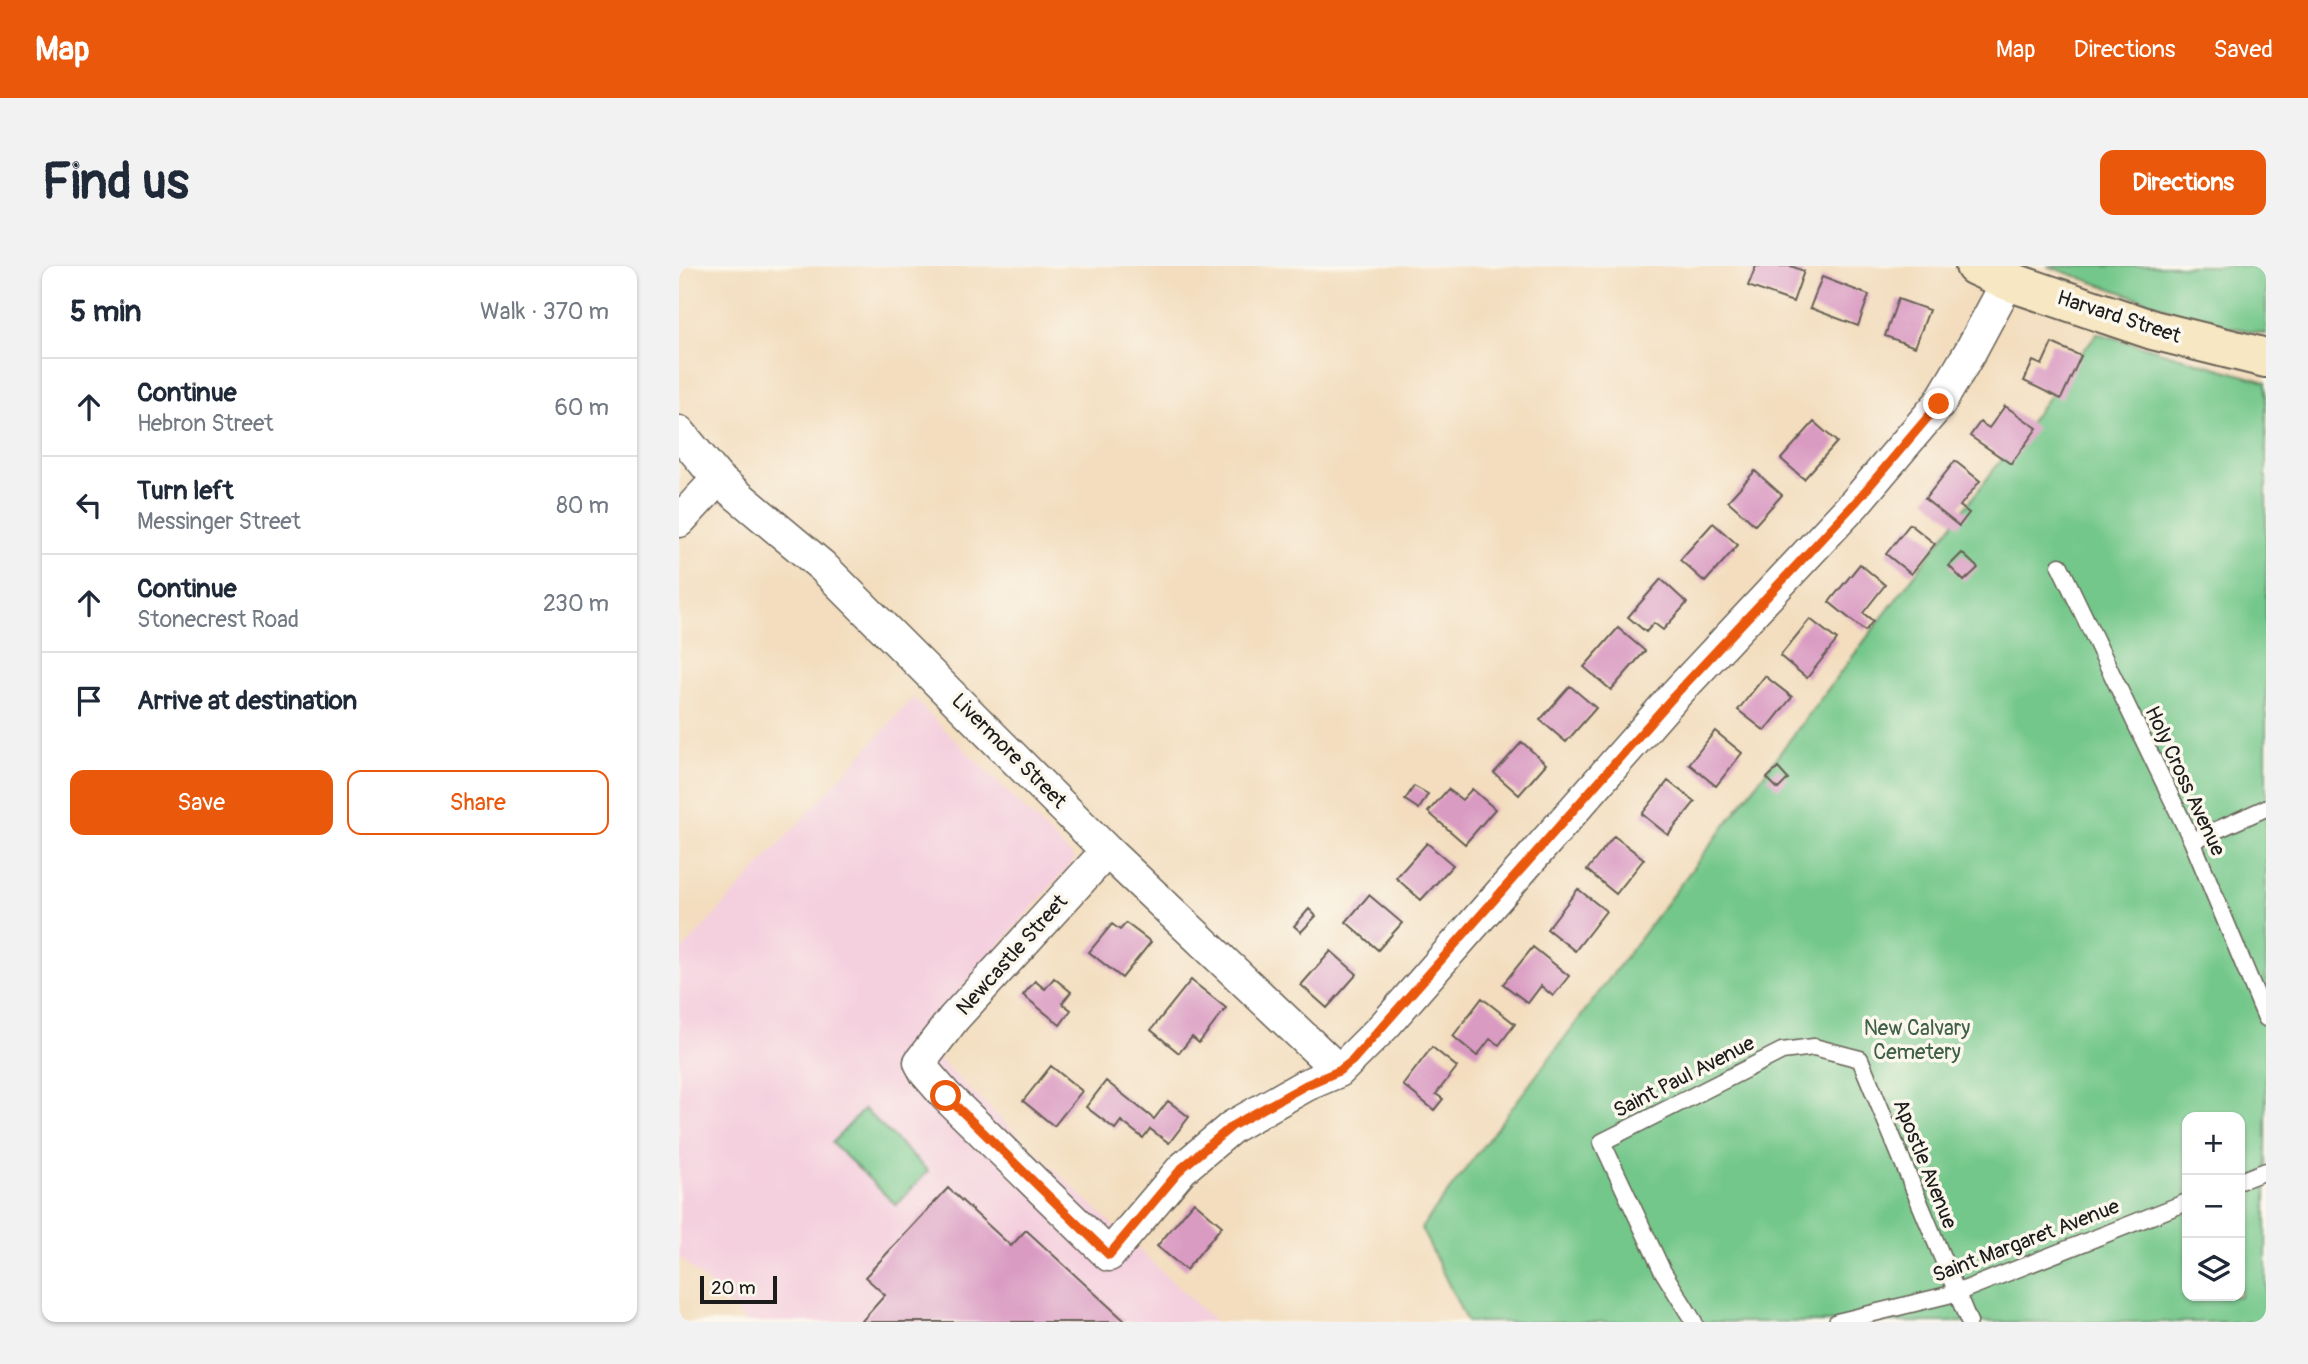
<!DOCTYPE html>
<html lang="en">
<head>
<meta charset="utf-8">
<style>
  :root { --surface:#fff; --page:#f2f2f3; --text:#1f2937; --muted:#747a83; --line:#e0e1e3; --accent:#ea580c }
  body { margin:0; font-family:Pangolin,sans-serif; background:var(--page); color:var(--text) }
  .controls { position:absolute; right:21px; bottom:21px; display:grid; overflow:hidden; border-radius:14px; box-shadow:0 2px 5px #0004 }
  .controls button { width:63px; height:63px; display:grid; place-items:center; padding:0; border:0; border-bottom:2px solid var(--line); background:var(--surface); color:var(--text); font:35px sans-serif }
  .scale { position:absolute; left:21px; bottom:18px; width:77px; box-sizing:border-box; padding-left:7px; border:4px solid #1c1c1c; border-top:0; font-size:19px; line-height:24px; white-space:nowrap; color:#1c1c1c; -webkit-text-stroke:5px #fbf7ec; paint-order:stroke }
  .stop { position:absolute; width:21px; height:21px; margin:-16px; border:5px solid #ea580c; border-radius:50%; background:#fff }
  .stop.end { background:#ea580c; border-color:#fff; box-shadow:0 2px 7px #0008 }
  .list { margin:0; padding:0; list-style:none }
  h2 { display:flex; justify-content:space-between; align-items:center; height:91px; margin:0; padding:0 28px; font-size:30px }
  h2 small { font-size:23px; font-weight:400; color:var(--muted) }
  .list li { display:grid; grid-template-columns:46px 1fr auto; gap:21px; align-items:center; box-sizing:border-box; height:98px; padding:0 28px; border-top:2px solid var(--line) }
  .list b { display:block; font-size:26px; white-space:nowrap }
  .list p { margin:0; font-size:23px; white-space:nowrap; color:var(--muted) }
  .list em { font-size:23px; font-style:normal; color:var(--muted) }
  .actions { display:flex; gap:14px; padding:21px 28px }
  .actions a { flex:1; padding:16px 0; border:2px solid var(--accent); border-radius:14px; text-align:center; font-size:24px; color:var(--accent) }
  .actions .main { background:var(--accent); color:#fff }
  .icon { flex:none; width:38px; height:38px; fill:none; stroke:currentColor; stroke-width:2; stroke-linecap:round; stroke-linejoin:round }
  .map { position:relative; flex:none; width:1587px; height:1056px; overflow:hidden; border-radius:14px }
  header { display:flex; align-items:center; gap:42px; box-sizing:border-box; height:98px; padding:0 35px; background:var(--accent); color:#fff }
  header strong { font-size:33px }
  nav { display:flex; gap:38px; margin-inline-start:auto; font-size:24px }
  .intro { display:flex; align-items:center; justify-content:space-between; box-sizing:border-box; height:168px; padding:0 42px }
  h1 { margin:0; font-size:49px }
  .button { padding:18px 32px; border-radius:14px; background:var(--accent); color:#fff; font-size:24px; font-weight:700 }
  main { display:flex; gap:42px; padding:0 42px }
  aside { flex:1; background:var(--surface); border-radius:14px; box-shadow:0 2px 5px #0004 }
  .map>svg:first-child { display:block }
  .built { fill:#f4cfde }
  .green { fill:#73c78a; stroke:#487253; stroke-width:2; fill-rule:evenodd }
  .building { fill:#da9bc3 }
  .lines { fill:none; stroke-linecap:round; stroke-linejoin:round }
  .lane-casing { stroke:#676055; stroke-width:19 }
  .street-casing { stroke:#676055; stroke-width:35 }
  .secondary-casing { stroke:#676055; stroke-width:42 }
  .lane { stroke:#fff; stroke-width:16 }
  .street { stroke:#fff; stroke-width:32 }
  .secondary { stroke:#f7e8c3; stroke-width:38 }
  .route { stroke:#ea580c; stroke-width:9 }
  .labels { text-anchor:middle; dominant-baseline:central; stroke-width:7; stroke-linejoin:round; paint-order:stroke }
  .street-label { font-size:21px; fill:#1c1c1c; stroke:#fbf7ec }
  .park-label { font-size:21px; fill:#3f6048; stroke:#fbf7ec }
</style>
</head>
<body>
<header>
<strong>Map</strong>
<nav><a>Map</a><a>Directions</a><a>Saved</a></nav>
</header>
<div class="intro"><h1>Find us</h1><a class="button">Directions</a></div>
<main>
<aside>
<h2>5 min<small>Walk · 370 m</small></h2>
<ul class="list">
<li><svg class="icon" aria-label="ahead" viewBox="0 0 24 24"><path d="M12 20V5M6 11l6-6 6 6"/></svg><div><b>Continue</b><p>Hebron Street</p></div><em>60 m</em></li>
<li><svg class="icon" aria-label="left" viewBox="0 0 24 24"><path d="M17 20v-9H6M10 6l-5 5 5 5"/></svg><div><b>Turn left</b><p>Messinger Street</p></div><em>80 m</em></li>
<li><svg class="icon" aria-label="ahead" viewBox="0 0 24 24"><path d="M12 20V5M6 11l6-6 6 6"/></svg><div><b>Continue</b><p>Stonecrest Road</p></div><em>230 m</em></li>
<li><svg class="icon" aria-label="arrive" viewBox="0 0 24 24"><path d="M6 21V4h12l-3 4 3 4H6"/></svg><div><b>Arrive at destination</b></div></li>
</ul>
<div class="actions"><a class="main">Save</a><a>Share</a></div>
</aside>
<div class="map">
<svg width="1587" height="1056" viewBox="0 0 1587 1056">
  <rect width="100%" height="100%" fill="#fbf7ec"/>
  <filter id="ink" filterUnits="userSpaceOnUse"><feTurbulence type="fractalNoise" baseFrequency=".0143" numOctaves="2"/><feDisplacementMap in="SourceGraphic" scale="14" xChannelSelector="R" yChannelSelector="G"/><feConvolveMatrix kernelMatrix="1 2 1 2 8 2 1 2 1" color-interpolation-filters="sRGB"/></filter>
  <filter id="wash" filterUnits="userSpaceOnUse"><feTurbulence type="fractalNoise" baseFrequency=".00686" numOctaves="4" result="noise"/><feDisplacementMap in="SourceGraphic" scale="28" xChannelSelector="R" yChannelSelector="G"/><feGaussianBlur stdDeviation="1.57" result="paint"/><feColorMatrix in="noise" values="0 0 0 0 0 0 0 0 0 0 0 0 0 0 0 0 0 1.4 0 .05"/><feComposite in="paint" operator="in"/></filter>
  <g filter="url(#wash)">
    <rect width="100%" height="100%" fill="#f3ddbe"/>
    <path class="built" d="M234,432L396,593L238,773L536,1056H68L0,990V688Z"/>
    <path class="green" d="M1368,0H1587V68L1530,57Z
      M1418,67L1587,116V1056H788L742,962ZM1508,851H1561V1030H1508Z
      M185,843L249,905L217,939L153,877Z"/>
    <g id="blocks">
      <path class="building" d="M1077,0H1112L1125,5L1114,36L1069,20Z
        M1143,11L1190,29L1179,60L1131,42Z
        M1219,33L1250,44L1236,81L1206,70Z
        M1373,77L1402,90L1382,133L1345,115L1354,95L1363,99Z
        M1326,140L1358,162L1332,198L1291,170L1301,156L1310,162Z
        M1135,156L1158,176L1125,213L1102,193Z
        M1276,195L1301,215L1281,240L1290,247L1280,260L1246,233Z
        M1076,205L1103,229L1076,259L1049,235Z
        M1034,257L1059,279L1026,316L1001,294Z
        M1231,258L1256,278L1232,308L1207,288Z
        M1283,287L1299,302L1285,315L1270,300Z
        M1181,298L1206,319L1184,347L1194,355L1186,365L1150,336Z
        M982,313L1008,337L984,364L975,357L967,366L949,351Z
        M1131,353L1158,374L1128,412L1101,390Z
        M939,362L966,385L932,424L905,401Z
        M1086,410L1113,431L1086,465L1059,444Z
        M891,420L917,442L887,476L861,454Z
        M1036,465L1063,487L1037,520L1010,498Z
        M843,476L867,498L840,529L815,507Z
        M1099,502L1109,513L1099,523L1088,512Z
        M989,515L1016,536L989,569L963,548Z
        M735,520L749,528L740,543L726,534Z
        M769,523L783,534L793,523L816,543L786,578L749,546Z
        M935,570L965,593L937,628L908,604Z
        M748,577L774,599L742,634L717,612Z
        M899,623L927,645L896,685L868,663Z
        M690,629L723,657L699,684L667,656Z
        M630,643L637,650L622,666L615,660Z
        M447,657L472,676L443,712L410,686L433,658L441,664Z
        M854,681L890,710L874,730L862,720L849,737L824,718Z
        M652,685L678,708L648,742L622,719Z
        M375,712L392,726L383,737L392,744L381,759L344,729L356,715L366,723Z
        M512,714L547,742L520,777L513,771L500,787L472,764Z
        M803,732L836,758L820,779L811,773L798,790L774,770Z
        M753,781L778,801L757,828L764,833L755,844L724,819Z
        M372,800L403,825L375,860L344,835Z
        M427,815L475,853L489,835L510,851L490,877L471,863L464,872L442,855L436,863L407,841Z
        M269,922L332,980L347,964L447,1056H182L206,1029L186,1011Z
        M515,936L543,960L507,1004L478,980Z"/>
    </g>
  </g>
  <g filter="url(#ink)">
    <use href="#blocks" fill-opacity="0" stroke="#676055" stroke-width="2"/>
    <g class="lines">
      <g class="lane-casing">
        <path id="lane" d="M1381,300L1513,575L1587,752
          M1513,575L1587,542
          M1561,915L1587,905
          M1015,1056L983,1004L923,876L1103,785L1135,781L1181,793L1290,1056
          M1158,1056L1277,1027L1508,936"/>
      </g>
      <g class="street-casing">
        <path id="street" d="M0,166L39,213L143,300L428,585L660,805
          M0,255L39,213
          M428,585L275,752L241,796L247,807L267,830L430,989L503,903L553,861L627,819L660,805L706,759L995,430L1176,237L1242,159L1260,138L1291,86L1329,15"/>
      </g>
      <g class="secondary-casing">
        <path id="secondary" d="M1296,0L1329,15L1474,64L1587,92"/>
      </g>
      <use href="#lane" class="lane"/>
      <use href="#street" class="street"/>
      <use href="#secondary" class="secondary"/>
    </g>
  </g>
  <g class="lines" filter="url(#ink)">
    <path class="route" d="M267,830L430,989L503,902L553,860L627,819L660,805L673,795L995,430L1176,237L1260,138"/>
  </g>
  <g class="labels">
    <g class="street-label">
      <text transform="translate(1440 51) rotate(18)">Harvard Street</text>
      <text transform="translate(330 485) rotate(45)">Livermore Street</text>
      <text transform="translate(1506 515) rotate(65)">Holy Cross Avenue</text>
      <text transform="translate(333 689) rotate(-48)">Newcastle Street</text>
      <text transform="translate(1005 811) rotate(-27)">Saint Paul Avenue</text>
      <text transform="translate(1246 898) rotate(68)">Apostle Avenue</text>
      <text transform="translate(1347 975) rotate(-21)">Saint Margaret Avenue</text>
    </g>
    <g class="park-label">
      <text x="1238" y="762">New Calvary<tspan x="1238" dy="24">Cemetery</tspan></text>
    </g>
  </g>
</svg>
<div class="controls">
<button>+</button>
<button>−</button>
<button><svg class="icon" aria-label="layers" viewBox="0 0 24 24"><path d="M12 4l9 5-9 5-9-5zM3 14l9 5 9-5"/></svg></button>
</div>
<div class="scale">20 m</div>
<div class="stop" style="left:267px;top:830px"></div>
<div class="stop end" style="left:1260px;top:138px"></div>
</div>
</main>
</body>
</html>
